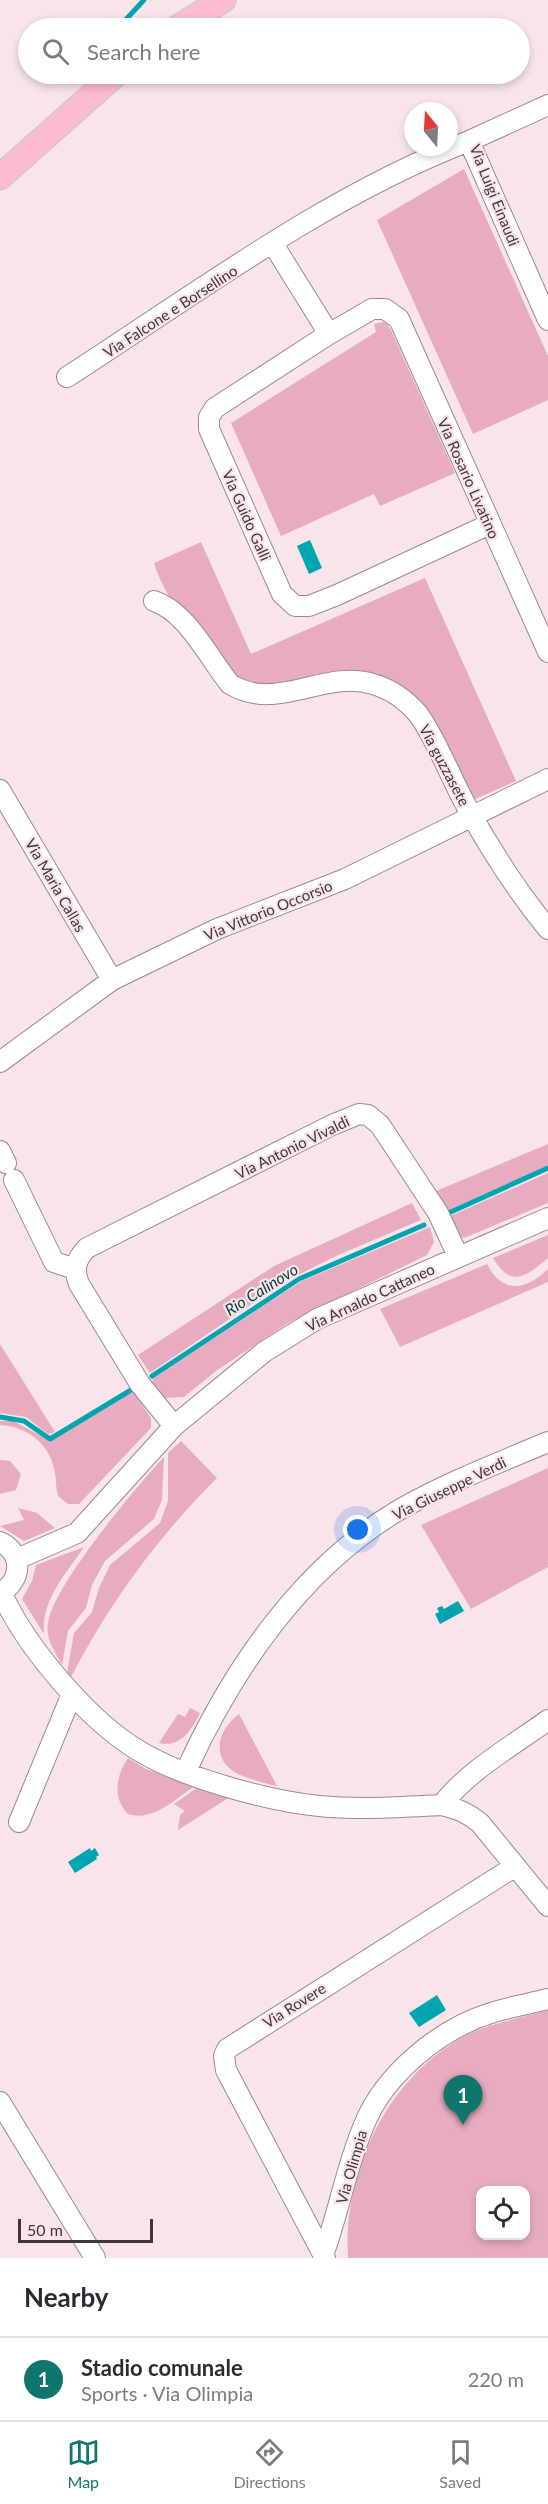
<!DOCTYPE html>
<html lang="en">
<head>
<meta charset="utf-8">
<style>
  :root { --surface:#fff; --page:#f2f2f3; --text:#2b2b33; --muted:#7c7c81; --line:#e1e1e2; --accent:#0f766e }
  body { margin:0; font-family:Lato,sans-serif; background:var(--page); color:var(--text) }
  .controls { position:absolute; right:18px; bottom:18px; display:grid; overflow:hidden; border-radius:12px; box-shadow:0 3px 9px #0003 }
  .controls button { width:54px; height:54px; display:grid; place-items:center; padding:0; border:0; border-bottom:2px solid var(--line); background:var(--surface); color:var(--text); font:30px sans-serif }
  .compass { position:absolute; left:404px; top:102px; width:54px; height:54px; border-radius:50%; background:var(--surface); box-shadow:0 3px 9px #0003; rotate:342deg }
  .scale { position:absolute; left:18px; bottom:15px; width:135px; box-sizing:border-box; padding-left:6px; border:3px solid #40373a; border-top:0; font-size:16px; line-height:21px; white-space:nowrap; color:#40373a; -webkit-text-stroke:4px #f9e4ea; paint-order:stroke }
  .you { position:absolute; left:358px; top:1530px; width:21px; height:21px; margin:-15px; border:4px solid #fff; border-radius:50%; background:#1a73e8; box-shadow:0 0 0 9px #1a73e833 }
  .badge { display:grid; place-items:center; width:39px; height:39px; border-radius:50%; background:var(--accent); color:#fff; font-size:20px; font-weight:700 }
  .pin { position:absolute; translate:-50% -50px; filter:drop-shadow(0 2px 3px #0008) }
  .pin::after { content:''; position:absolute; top:32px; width:21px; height:18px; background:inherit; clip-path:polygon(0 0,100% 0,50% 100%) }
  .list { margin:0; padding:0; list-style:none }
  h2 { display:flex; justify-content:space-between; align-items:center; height:78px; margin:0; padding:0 24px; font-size:26px }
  h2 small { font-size:20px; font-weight:400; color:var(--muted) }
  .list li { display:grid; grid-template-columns:39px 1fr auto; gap:18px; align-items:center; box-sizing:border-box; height:84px; padding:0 24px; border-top:2px solid var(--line) }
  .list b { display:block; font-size:22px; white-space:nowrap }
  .list p { margin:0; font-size:20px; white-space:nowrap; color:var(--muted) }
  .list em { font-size:20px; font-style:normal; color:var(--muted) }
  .icon { flex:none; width:33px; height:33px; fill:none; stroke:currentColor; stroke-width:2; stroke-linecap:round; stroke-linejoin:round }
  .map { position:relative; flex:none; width:548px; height:2258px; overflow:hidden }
  .search { position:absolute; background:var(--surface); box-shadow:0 3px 9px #0003; left:18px; right:18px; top:18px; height:66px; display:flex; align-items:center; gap:15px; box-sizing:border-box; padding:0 21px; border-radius:33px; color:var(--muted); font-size:22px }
  .sheet { height:162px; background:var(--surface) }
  nav { display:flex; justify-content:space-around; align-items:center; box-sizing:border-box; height:84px; border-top:2px solid var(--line); background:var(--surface); font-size:16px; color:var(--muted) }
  nav a { display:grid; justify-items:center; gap:3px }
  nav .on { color:var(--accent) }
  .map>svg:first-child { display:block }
  .green { fill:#e7acbf; fill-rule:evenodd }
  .water { fill:#00a5b2 }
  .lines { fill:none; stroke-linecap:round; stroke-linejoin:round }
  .stream { stroke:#00a5b2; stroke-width:5 }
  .minor-casing { stroke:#9c888e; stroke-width:22 }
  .major-casing { stroke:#cdcbcc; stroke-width:27 }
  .minor { stroke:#fff; stroke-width:20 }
  .major { stroke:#fdbbd3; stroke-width:24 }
  .labels { text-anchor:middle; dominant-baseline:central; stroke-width:4.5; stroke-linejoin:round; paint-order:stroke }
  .street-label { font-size:15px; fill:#40373a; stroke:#f9e4ea }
  .water-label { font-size:16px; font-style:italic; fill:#054348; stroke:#f9e4ea }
</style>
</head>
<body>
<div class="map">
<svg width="548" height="2258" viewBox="0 0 548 2258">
  <rect width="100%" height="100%" fill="#f9e4ea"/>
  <path class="green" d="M464,169L548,356V400L473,434L377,220Z
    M383,322L387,324L391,330L455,473L380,506L374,494L281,536L231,423L376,332L374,324Z
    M201,542L251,654L425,578L516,781L473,800L401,688H247C213,655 168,609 154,563Z
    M548,1144V1166L442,1213L429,1194Z
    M548,1173V1203L464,1238L457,1235L446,1218Z
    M412,1203L421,1220L338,1255L284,1282L150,1373L138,1355L274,1266Z
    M430,1227L434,1242L427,1255L288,1323L216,1371L184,1397L165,1398L151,1383L153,1381L152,1378L302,1281Z
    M548,1235V1258C527,1276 511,1289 493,1258Z
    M487,1264C503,1295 526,1290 548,1269V1282L400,1347L380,1309Z
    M0,1344L55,1432L48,1434L26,1417L0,1413Z
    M133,1391L151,1418V1428L79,1504H68L59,1497C55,1490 57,1482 55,1474C52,1446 28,1426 0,1425V1421H13L51,1441Z
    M181,1441L217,1478C157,1538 110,1602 71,1677L67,1673L74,1633L92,1612L99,1588L110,1565L160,1523L168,1501V1453Z
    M164,1457L162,1500L154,1519L105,1561L92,1585L86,1608L68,1631L62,1665C55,1652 45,1638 48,1623C53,1586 136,1487 164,1457Z
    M0,1460L10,1461L21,1474L16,1490L0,1494Z
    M548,1468V1567L471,1609L421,1525Z
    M18,1508L37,1513L55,1528L24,1541L0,1526L24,1520Z
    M84,1547C66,1574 41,1600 44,1634L22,1599L32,1581L36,1565Z
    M190,1708L200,1713C192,1730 180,1748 159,1743L178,1714L185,1717Z
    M239,1714L277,1786C265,1783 252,1780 240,1775C210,1761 216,1731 239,1714Z
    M128,1758L146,1769L195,1786C175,1799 153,1822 128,1814C112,1798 116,1775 128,1758Z
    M198,1787L230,1797L178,1830L180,1815L185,1811L174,1804Z
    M548,2010V2258H348C343,2171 387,2078 465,2036C490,2023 521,2018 548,2010ZM480,2190H526V2236H480Z"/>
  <path class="water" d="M310,540L322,568L309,574L297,546Z
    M458,1601L464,1611L440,1624L435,1614L439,1612L437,1608L442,1606L444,1609Z
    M90,1848L91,1851L95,1848L99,1855L96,1857L97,1859L75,1873L68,1862Z
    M437,1995L446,2010L419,2027L409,2013Z"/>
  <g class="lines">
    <path class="stream" d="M118,28L144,0
      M444,1215L548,1168
      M152,1376L299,1279L424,1225
      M0,1417L24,1421L50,1439L131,1390"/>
    <g class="minor-casing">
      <path id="minor" d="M548,105L469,141L548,320
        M273,244L329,334
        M67,377C196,294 326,196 469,141
        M490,524L337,595L309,606H295L282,594L209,429V417L215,408L329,334L372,309H385L399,319L548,652
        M154,601C186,611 209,658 230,684C277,713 324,669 373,684C390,689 406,700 418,714C435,736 452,781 467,807C490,849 518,892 548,929
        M0,790L112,980
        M0,1062L112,980L217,929L345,879L548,779
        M0,1151L6,1163
        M14,1180L54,1262L75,1269
        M174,1426L140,1384L79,1284C73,1269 76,1259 87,1248L332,1125L359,1114L368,1115L380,1125L438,1213L458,1256
        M0,1542C24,1553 22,1581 0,1593
        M17,1559L77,1533L174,1426L264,1352L317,1319L548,1218
        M1,1592C26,1647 89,1722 141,1752C185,1778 268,1801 319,1806C360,1810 401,1807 442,1805C458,1809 468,1813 480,1823L548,1906
        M186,1771C232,1670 301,1568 399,1510C446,1483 498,1463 548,1442
        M442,1805C466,1772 515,1744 548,1720
        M19,1822L72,1694
        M0,2102L95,2258
        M323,2255C339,2212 346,2167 364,2125C384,2075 439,2029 491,2013C509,2007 529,2004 548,1999
        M325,2258L226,2070L224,2056L227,2049L514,1867"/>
    </g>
    <g class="major-casing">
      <path id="major" d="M177,28L223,0
        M0,177L116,74"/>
    </g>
    <use href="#minor" class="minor"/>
    <use href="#major" class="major"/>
  </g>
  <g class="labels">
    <g class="street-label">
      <text transform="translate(495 195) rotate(68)">Via Luigi Einaudi</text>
      <text transform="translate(170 311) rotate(-33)">Via Falcone e Borsellino</text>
      <text transform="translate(469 478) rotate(66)">Via Rosario Livatino</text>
      <text transform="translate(247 515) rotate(66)">Via Guido Galli</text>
      <text transform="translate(445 765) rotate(62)">Via guzzasete</text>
      <text transform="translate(56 885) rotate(60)">Via Maria Callas</text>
      <text transform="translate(268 910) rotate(-22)">Via Vittorio Occorsio</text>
      <text transform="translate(292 1147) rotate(-26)">Via Antonio Vivaldi</text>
      <text transform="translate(370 1297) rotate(-25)">Via Arnaldo Cattaneo</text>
      <text transform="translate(449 1488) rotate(-26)">Via Giuseppe Verdi</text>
      <text transform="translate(294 2005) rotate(-32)">Via Rovere</text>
      <text transform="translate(351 2167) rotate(-74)">Via Olimpia</text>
    </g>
    <g class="water-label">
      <text transform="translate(261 1289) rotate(-32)">Rio Calinovo</text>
    </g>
  </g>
</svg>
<div class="controls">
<button><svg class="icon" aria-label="locate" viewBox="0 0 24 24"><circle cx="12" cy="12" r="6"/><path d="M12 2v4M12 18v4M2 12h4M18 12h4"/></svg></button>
</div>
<svg class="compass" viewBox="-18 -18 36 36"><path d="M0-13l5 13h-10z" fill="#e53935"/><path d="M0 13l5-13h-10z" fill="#7c7c81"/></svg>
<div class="scale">50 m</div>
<div class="you"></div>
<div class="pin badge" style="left:463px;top:2125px">1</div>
<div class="search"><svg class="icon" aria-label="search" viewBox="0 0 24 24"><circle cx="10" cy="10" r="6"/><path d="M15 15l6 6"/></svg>Search here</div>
</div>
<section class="sheet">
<h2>Nearby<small></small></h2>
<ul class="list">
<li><span class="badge">1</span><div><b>Stadio comunale</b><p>Sports · Via Olimpia</p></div><em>220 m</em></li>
</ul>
</section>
<nav>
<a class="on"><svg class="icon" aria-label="map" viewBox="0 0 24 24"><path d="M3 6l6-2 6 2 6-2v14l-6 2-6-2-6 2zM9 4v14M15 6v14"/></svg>Map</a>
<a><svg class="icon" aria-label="directions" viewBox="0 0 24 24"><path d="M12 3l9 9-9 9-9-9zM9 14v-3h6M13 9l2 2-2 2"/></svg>Directions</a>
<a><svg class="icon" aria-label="saved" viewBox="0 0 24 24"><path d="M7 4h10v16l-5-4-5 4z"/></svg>Saved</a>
</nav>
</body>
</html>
